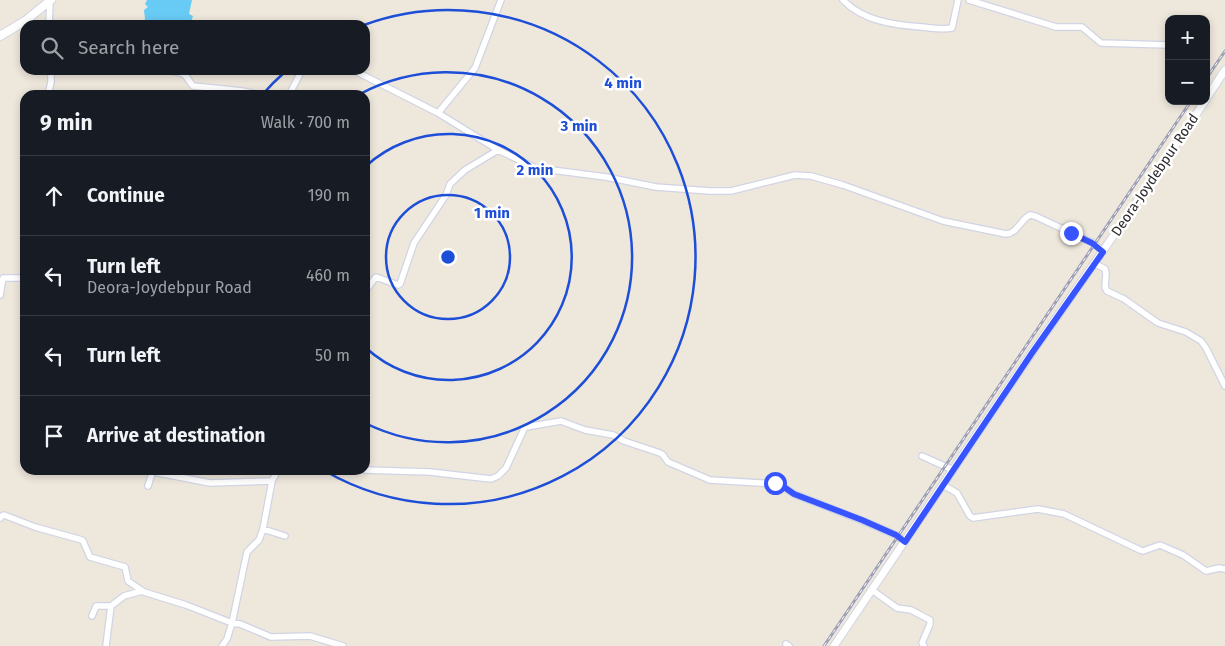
<!DOCTYPE html>
<html lang="en">
<head>
<meta charset="utf-8">
<style>
  :root { --surface:#171b24; --page:#242831; --text:#f1f3f6; --muted:#9ea1a6; --line:#363941 }
  body { margin:0; font-family:"Fira Sans",sans-serif; background:var(--page); color:var(--text) }
  .controls { position:absolute; right:15px; top:15px; display:grid; overflow:hidden; border-radius:10px; box-shadow:0 2px 8px #0003 }
  .controls button { width:45px; height:45px; display:grid; place-items:center; padding:0; border:0; border-bottom:1px solid var(--line); background:var(--surface); color:var(--text); font:25px sans-serif }
  .stop { position:absolute; width:15px; height:15px; margin:-11px; border:4px solid #3754ff; border-radius:50%; background:#fff }
  .stop.end { background:#3754ff; border-color:#fff; box-shadow:0 1px 5px #0008 }
  .list { margin:0; padding:0; list-style:none }
  h2 { display:flex; justify-content:space-between; align-items:center; height:65px; margin:0; padding:0 20px; font-size:21px }
  h2 small { font-size:16px; font-weight:400; color:var(--muted) }
  .list li { display:grid; grid-template-columns:32px 1fr auto; gap:15px; align-items:center; box-sizing:border-box; height:80px; padding:0 20px; border-top:1px solid var(--line) }
  .list b { display:block; font-size:19px; white-space:nowrap }
  .list p { margin:0; font-size:16px; white-space:nowrap; color:var(--muted) }
  .list em { font-size:16px; font-style:normal; color:var(--muted) }
  .icon { flex:none; width:28px; height:28px; fill:none; stroke:currentColor; stroke-width:2; stroke-linecap:round; stroke-linejoin:round }
  .map { position:relative; flex:none; width:1225px; height:646px; overflow:hidden }
  .search { position:absolute; background:var(--surface); box-shadow:0 2px 8px #0003; left:20px; top:20px; width:350px; height:55px; display:flex; align-items:center; gap:12px; box-sizing:border-box; padding:0 18px; border-radius:15px; color:var(--muted); font-size:19px }
  .panel { position:absolute; background:var(--surface); box-shadow:0 2px 8px #0003; left:20px; top:90px; width:350px; height:385px; border-radius:15px }
  .map>svg:first-child { display:block }
  .water { fill:#68cbf6 }
  .lines { fill:none; stroke-linecap:round; stroke-linejoin:round }
  .minor-casing { stroke:#d1d4e4; stroke-width:8 }
  .tertiary-casing { stroke:#d1d4e4; stroke-width:9 }
  .secondary-casing { stroke:#d1d4e4; stroke-width:10 }
  .minor { stroke:#fff; stroke-width:5.5 }
  .tertiary { stroke:#fff; stroke-width:7 }
  .secondary { stroke:#fff; stroke-width:8 }
  .rail-casing { stroke:#9ea0b6; stroke-width:3 }
  .rail { stroke:#fff; stroke-width:1; stroke-dasharray:4; stroke-linecap:butt }
  .route { stroke:#3754ff; stroke-width:6 }
  .ring { fill:none; stroke:#1d4ed8; stroke-width:2.5 }
  .labels { text-anchor:middle; dominant-baseline:central; stroke-width:5; stroke-linejoin:round; paint-order:stroke }
  .street-label { font-size:14px; fill:#2b2b2b; stroke:#fff }
  .centre { fill:#1d4ed8; stroke:#fff; stroke-width:2.5 }
  .ring-label { font-size:15px; text-anchor:middle; font-weight:bold; fill:#1d4ed8; stroke:#fff; stroke-width:5; stroke-linejoin:round; paint-order:stroke }
</style>
</head>
<body>
<div class="map">
<svg width="1225" height="646" viewBox="0 0 1225 646">
  <rect width="100%" height="100%" fill="#eee7dc"/>
  <path class="water" d="M147,0H192L189,14L193,16L190,25H143L142,24L145,19L144,10L148,7L145,4Z"/>
  <g class="lines">
    <g class="minor-casing">
      <path id="minor" d="M843,0C863,21 894,25 922,27C932,28 942,30 952,28L958,0
        M969,0L1056,27H1082L1101,43L1169,45
        M49,1H50L49,25
        M168,70C173,72 181,72 185,75C188,78 190,83 193,86L242,91L262,95
        M350,70L355,71L438,113L498,150L536,168L606,177L656,187L710,191H731L795,175L811,176L843,185L943,221L1006,234C1018,233 1020,220 1030,215L1035,216L1093,243L1103,251
        M48,95L51,82V70
        M289,95L302,70
        M438,113L475,68L501,0
        M1094,263L1105,269L1106,274L1105,287L1107,291L1124,299L1158,323L1186,332L1201,341L1206,348L1225,386
        M365,292L375,278L376,277L398,285L400,284L414,243L446,195L450,184L465,170L498,150
        M0,295L3,278H25
        M922,456L953,470
        M365,470L430,472L491,479L498,476L506,468L524,429L526,427L561,421L585,430L613,435L624,441L660,453L663,455L668,462L710,480L779,484L794,494L861,520L896,535L905,542
        M943,485L957,493L970,516L973,518L1038,509L1064,514L1140,550L1143,551L1160,545L1183,555L1206,571L1219,568L1225,569
        M148,486L152,473L154,472L210,483L272,481
        M0,518L2,516L4,515L35,527L82,540L83,541L90,557L125,567L128,581L144,592L186,605L232,623L240,624L271,637L310,636L343,646
        M263,529L285,536
        M872,590L897,608L911,610L930,620V624L922,643L924,646
        M92,616L96,606H111L124,596L142,591
        M786,644L789,646
        M106,646L111,606
        M222,646L227,639L232,623L247,552L259,540L263,529L272,481L278,470"/>
    </g>
    <g class="tertiary-casing">
      <path id="tertiary" d="M1206,99L1225,70
        M834,646C901,548 966,449 1033,351C1091,268 1149,186 1205,101"/>
    </g>
    <g class="secondary-casing">
      <path id="secondary" d="M0,36L25,21L51,0"/>
    </g>
    <use href="#minor" class="minor"/>
    <use href="#tertiary" class="tertiary"/>
    <use href="#secondary" class="secondary"/>
    <g class="rail-casing">
      <path id="rail" d="M1206,79L1225,51
        M824,646L1191,101"/>
    </g>
    <use href="#rail" class="rail"/>
  </g>
  <g class="lines">
    <path class="route" d="M775,483L781,485L794,494L862,520L896,535L905,542L1032,353L1103,252L1092,243L1071,233"/>
  </g>
  <g class="ring">
    <circle cx="448" cy="257" r="62"/>
    <path d="M366 166A123 123 0 1 1 366 348"/>
    <path d="M360 94A185 185 0 1 1 365 423"/>
    <path d="M262 95A247 247 0 0 1 286 71M364 25A247 247 0 1 1 325 471"/>
  </g>
  <g class="labels">
    <g class="street-label">
      <text transform="translate(1155 175) rotate(-56)">Deora-Joydebpur Road</text>
    </g>
  </g>
  <circle cx="448" cy="257" r="8" class="centre"/>
  <g class="ring-label">
    <text x="623" y="88">4 min</text>
    <text x="579" y="131">3 min</text>
    <text x="535" y="175">2 min</text>
    <text x="492" y="218">1 min</text>
  </g>
</svg>
<div class="controls">
<button>+</button>
<button>−</button>
</div>
<div class="stop" style="left:775px;top:483px"></div>
<div class="stop end" style="left:1071px;top:233px"></div>
<div class="search"><svg class="icon" aria-label="search" viewBox="0 0 24 24"><circle cx="10" cy="10" r="6"/><path d="M15 15l6 6"/></svg>Search here</div>
<section class="panel">
<h2>9 min<small>Walk · 700 m</small></h2>
<ul class="list">
<li><svg class="icon" aria-label="ahead" viewBox="0 0 24 24"><path d="M12 20V5M6 11l6-6 6 6"/></svg><div><b>Continue</b></div><em>190 m</em></li>
<li><svg class="icon" aria-label="left" viewBox="0 0 24 24"><path d="M17 20v-9H6M10 6l-5 5 5 5"/></svg><div><b>Turn left</b><p>Deora-Joydebpur Road</p></div><em>460 m</em></li>
<li><svg class="icon" aria-label="left" viewBox="0 0 24 24"><path d="M17 20v-9H6M10 6l-5 5 5 5"/></svg><div><b>Turn left</b></div><em>50 m</em></li>
<li><svg class="icon" aria-label="arrive" viewBox="0 0 24 24"><path d="M6 21V4h12l-3 4 3 4H6"/></svg><div><b>Arrive at destination</b></div></li>
</ul>
</section>
</div>
</body>
</html>
